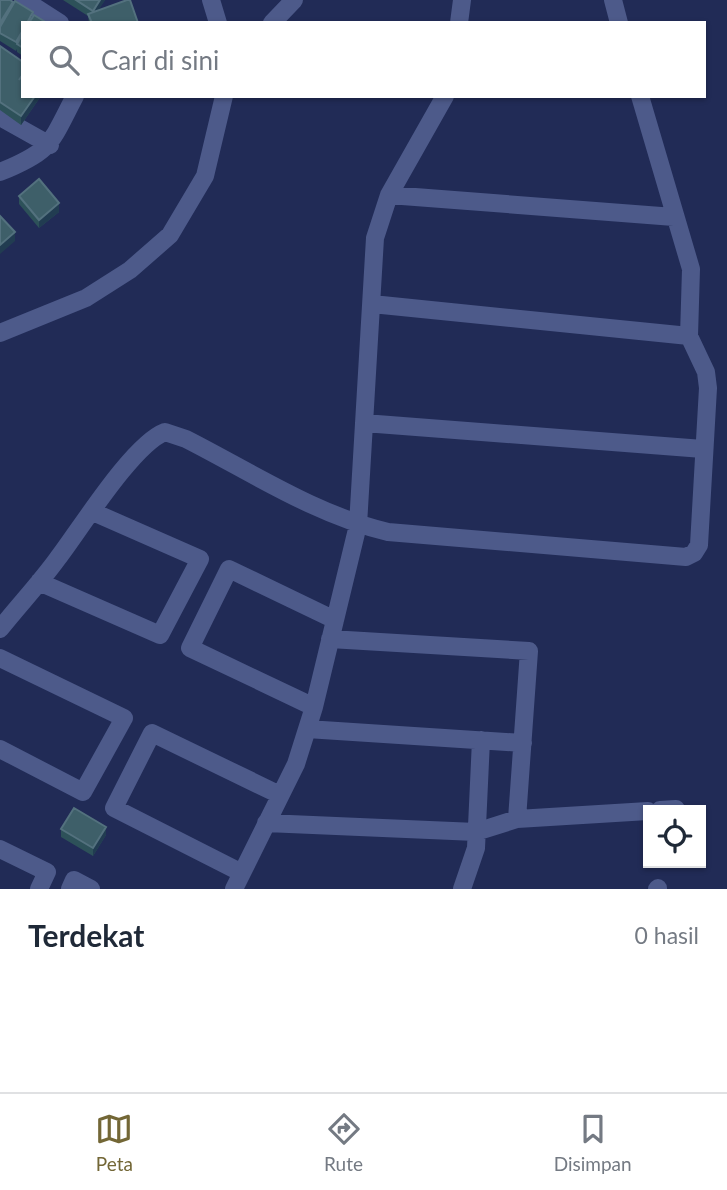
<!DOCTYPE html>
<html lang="id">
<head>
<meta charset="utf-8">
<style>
  :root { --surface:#fff; --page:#f2f2f3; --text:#1f2937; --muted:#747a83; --line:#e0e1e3; --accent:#736736 }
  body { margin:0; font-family:Lato,sans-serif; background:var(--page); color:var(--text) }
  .controls { position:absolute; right:21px; bottom:21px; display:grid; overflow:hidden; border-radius:0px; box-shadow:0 2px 5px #0004 }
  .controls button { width:63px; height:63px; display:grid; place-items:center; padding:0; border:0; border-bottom:2px solid var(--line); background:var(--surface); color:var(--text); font:35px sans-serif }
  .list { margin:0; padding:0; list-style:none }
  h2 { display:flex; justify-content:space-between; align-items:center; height:91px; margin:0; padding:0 28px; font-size:30px }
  h2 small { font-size:23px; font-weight:400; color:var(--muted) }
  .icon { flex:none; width:38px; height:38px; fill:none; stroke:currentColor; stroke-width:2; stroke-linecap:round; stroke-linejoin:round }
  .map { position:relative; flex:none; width:727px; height:889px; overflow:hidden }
  .search { position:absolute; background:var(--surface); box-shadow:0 2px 5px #0004; left:21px; right:21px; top:21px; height:77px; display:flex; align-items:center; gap:18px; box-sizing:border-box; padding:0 24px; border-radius:0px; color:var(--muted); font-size:26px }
  .sheet { height:203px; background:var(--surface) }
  nav { display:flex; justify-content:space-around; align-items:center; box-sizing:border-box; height:98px; border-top:2px solid var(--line); background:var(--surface); font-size:19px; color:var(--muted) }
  nav a { display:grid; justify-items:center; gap:4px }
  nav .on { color:var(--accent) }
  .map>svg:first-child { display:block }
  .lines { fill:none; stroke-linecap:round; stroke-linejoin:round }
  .minor { stroke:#4d5a8a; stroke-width:18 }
  .wall { fill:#2d5159 }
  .shaded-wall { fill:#213c51 }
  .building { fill:#3e5f69; stroke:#53717e; stroke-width:2 }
</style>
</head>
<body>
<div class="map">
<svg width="727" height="889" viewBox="0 0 727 889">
  <rect width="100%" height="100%" fill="#212b56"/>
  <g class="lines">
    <path class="minor" d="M24,0L60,23
      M211,0L218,23
      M613,0L619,23
      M272,23L294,0
      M459,23L462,0
      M0,117L50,145
      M0,172C52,151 50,144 75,96
      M389,195L674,217
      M372,304L689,336
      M0,333L86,298L130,270L170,235L205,176L224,96
      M364,423L703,449
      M39,582L160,635L200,559L93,512
      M0,629C19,605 40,583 58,558C81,528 133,444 165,432L186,439C251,472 316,515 388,532L686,557L694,553L699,545L708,388L706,372L689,336L691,269L640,96
      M330,639L529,651L517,819L648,811
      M0,658L124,718L83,792L0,749
      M314,707L190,648L229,569L335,620
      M307,729L523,743
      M660,810L676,809
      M266,823L476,832L517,819
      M0,849L47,872L39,889
      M242,873L114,808L152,733L280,795
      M70,889L74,880L91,889
      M234,889L296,764L314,707L358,525L375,238L389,195L445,96
      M462,889L476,848L481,740
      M657,889L658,888"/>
  </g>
  <path class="wall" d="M0,0L13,5L23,23V56L17,52V49L16,51L0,41Z
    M63,0H105L98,10L138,23H89L88,16Z
    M0,46L23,96H41L21,125L0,110Z
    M19,196L59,212L39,228L19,204Z
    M61,829L106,835L93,856L61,837Z"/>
  <path class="shaded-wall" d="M100,0H105L93,19V11Z
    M35,96H41L21,125V116Z
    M59,203V212L39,228V220Z
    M15,232V241L0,254V245Z
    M106,827V835L93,856V848Z"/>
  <path class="building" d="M0,0H10L13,2L0,23Z
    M76,0H100L93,11Z
    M127,0H130L138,23H92L88,14Z
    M15,1L33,12L27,23H23V30L16,42L0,33V27Z
    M34,15L47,23H29Z
    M23,33V48L17,44Z
    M0,46L23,62V74L19,80L23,75V96H35L21,116L0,102Z
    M39,179L59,203L39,220L19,196Z
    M0,216L15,232L0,245Z
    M74,808L106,827L93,848L61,829Z"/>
</svg>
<div class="controls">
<button><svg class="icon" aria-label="locate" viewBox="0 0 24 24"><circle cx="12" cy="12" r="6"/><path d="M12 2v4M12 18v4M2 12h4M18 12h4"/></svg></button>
</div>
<div class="search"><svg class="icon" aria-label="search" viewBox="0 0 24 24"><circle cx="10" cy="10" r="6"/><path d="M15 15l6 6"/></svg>Cari di sini</div>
</div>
<section class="sheet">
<h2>Terdekat<small>0 hasil</small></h2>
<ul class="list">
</ul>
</section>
<nav>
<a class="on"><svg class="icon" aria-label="map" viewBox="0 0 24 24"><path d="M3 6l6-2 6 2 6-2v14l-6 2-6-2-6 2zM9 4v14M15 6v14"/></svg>Peta</a>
<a><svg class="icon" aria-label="directions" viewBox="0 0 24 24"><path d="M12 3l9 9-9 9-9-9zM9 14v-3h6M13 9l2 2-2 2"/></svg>Rute</a>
<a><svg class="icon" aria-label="saved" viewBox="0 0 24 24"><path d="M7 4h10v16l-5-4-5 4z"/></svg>Disimpan</a>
</nav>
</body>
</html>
